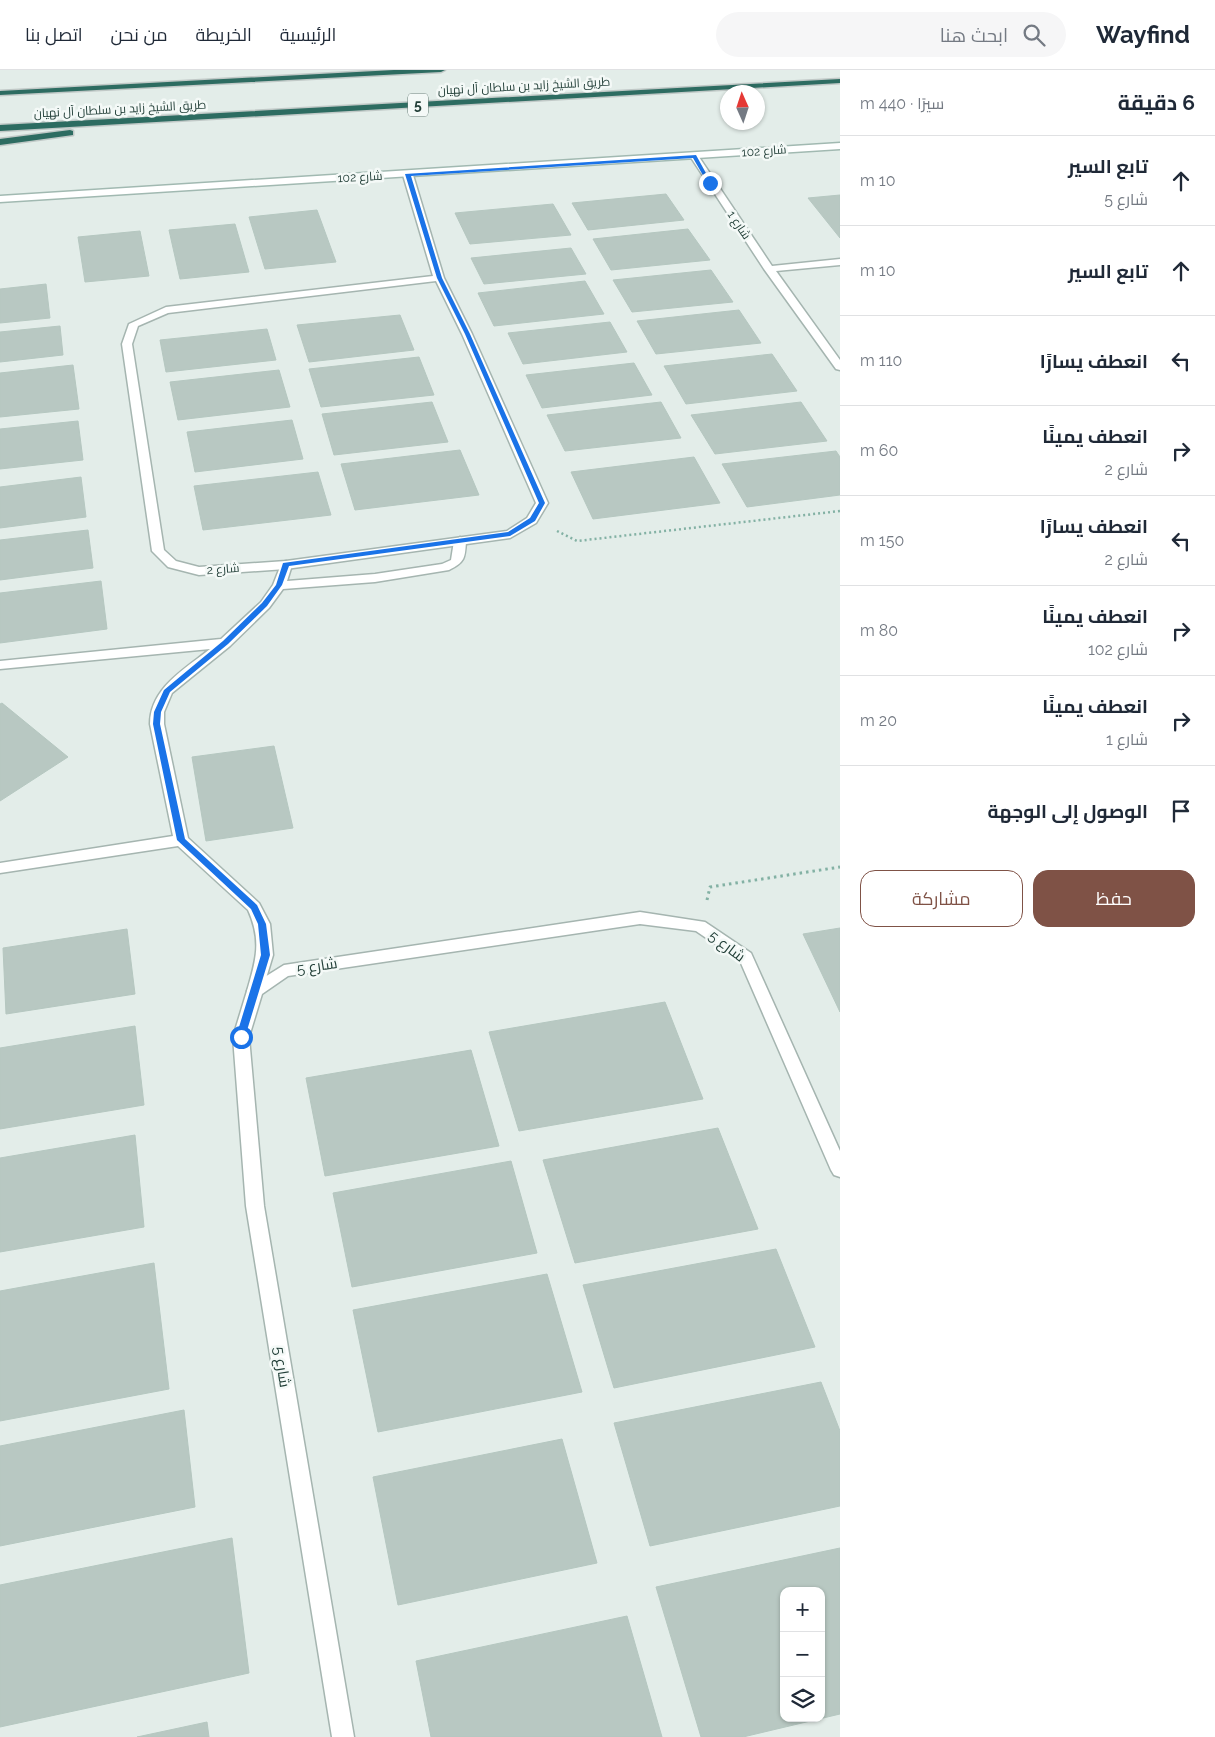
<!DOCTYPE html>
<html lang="ar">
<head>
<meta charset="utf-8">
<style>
  :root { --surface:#fff; --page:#f6f6f7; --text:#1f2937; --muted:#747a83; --line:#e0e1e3; --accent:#7f5246 }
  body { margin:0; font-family:Raleway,Cairo,sans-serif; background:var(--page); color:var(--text); direction:rtl }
  .controls { position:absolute; right:15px; bottom:15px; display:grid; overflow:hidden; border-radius:10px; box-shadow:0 1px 4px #0004 }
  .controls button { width:45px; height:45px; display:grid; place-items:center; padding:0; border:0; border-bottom:1px solid var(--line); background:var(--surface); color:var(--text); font:25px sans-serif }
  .compass { position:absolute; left:720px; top:15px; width:45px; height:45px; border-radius:50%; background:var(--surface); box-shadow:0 1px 4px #0004; rotate:357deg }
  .stop { position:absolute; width:15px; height:15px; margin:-11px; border:4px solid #1a73e8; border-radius:50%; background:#fff }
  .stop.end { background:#1a73e8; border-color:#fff; box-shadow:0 1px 5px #0008 }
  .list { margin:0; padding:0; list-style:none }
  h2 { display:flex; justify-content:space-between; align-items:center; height:65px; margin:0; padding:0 20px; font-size:21px }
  h2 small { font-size:16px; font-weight:400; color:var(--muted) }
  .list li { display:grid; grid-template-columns:32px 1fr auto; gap:15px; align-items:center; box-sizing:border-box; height:90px; padding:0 20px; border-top:1px solid var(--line) }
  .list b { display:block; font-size:19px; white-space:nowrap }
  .list p { margin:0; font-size:16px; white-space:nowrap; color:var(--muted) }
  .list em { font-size:16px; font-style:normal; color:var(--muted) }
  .actions { display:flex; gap:10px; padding:15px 20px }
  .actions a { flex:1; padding:11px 0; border:1px solid var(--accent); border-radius:15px; text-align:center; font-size:18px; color:var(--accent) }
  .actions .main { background:var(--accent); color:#fff }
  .icon { flex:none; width:28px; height:28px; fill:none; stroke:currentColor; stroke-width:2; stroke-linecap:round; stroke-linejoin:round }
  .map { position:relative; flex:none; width:840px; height:1667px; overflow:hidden; direction:ltr }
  header { display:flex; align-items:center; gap:30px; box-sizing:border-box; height:70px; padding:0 25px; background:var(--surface); border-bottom:1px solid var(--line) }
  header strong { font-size:24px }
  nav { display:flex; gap:28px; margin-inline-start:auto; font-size:18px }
  .search { width:350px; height:45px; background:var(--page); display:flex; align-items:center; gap:12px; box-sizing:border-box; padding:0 18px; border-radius:28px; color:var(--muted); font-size:19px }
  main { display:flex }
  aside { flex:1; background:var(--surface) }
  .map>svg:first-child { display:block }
  .building { fill:#b8c8c2; stroke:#b5c7c0; fill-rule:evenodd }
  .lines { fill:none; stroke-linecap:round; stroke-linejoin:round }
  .lane-casing { stroke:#a5b5b0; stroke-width:3 }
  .street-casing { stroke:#a5b5b0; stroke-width:3 }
  .secondary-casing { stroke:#a1b9b1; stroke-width:3 }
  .highway-casing { stroke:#c1c9c7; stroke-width:3 }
  .path-far1 { stroke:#83b1a4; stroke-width:2.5; stroke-dasharray:2 3; stroke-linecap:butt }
  .path { stroke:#83b1a4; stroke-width:3; stroke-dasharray:2.5 4; stroke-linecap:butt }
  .lane { fill:#fff; fill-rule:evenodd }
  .street { fill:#fff; fill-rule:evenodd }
  .secondary { fill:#fff; fill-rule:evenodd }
  .highway { fill:#2d6c61; fill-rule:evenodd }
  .route { fill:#1a73e8 }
  .labels { text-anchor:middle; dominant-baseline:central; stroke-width:5; stroke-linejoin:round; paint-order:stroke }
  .far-street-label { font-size:12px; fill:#223f38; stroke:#f4f9f7 }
  .shield { fill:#f4f9f7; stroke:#617771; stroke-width:1 }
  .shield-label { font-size:14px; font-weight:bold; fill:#223f38 }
  .street-label { font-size:15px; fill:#223f38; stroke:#f4f9f7 }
</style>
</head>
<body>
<header>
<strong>Wayfind</strong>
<div class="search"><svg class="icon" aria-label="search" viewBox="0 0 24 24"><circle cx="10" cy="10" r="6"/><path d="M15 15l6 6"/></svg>ابحث هنا</div>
<nav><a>الرئيسية</a><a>الخريطة</a><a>من نحن</a><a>اتصل بنا</a></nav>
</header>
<main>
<aside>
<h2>6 دقيقة<small>سيرًا · 440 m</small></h2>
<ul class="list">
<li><svg class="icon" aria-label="ahead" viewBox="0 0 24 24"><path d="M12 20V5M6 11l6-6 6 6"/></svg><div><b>تابع السير</b><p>شارع 5</p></div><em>10 m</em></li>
<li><svg class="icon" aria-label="ahead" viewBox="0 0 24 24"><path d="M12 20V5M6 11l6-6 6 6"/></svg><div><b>تابع السير</b></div><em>10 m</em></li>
<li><svg class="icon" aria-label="left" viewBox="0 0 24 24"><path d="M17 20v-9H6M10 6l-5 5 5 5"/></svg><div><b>انعطف يسارًا</b></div><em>110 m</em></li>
<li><svg class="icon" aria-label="right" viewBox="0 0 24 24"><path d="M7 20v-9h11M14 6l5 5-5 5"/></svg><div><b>انعطف يمينًا</b><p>شارع 2</p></div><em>60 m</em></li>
<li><svg class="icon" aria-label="left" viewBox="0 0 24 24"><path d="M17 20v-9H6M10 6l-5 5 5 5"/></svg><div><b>انعطف يسارًا</b><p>شارع 2</p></div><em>150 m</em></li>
<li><svg class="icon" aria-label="right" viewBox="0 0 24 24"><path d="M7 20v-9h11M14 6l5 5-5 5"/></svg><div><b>انعطف يمينًا</b><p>شارع 102</p></div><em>80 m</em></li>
<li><svg class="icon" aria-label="right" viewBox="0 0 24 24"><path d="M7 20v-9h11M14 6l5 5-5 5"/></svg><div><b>انعطف يمينًا</b><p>شارع 1</p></div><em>20 m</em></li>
<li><svg class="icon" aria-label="arrive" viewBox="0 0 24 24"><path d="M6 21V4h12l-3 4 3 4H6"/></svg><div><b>الوصول إلى الوجهة</b></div></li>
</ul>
<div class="actions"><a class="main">حفظ</a><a>مشاركة</a></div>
</aside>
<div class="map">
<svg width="840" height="1667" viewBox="0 0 840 1667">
  <rect width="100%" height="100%" fill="#e3ede9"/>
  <path class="building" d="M666,124L684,150L588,160L572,133Z
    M840,125V168L808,128Z
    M553,134L571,165L470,174L455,143Z
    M317,140L336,192L265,199L249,147Z
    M235,154L249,202L180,209L169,160Z
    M688,159L710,190L611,200L593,169Z
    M140,161L149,206L85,212L78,167Z
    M571,178L586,204L484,214L471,188Z
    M711,200L733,232L632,242L613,210Z
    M585,211L604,244L494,256L478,223Z
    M46,214L50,248L0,253V219Z
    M739,240L761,273L656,284L637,251Z
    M400,245L414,280L309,292L297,255Z
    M610,252L627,282L523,294L508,263Z
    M60,256L63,285L0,292V262Z
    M267,259L276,290L166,302L160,270Z
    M772,284L797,321L686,334L664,296Z
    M419,287L434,325L321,337L309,299Z
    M634,293L652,325L542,338L526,305Z
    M73,295L79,339L0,347V303Z
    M279,300L290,337L178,350L170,312Z
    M432,332L448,372L334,385L322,344Z
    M661,332L681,368L565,381L547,345Z
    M801,332L827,371L715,384L691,345Z
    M292,350L303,389L195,402L187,362Z
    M78,351L83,390L0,399V359Z
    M460,380L479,425L355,440L341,394Z
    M836,381L840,387V425L747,437L722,394Z
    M694,387L720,433L593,449L571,402Z
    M318,402L331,445L203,460L194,416Z
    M81,407L86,447L0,458V417Z
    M88,460L93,498L0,510V470Z
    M101,511L107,559L0,573V523Z
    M2,633L68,687L0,731V634Z
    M274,676L293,758L206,771L192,687Z
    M840,858V942L803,864Z
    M127,859L135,924L6,944L3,878Z
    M665,932L703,1029L519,1061L489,962Z
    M135,956L144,1035L0,1059V978Z
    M471,980L499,1076L325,1106L306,1008Z
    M718,1058L758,1159L575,1193L543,1090Z
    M135,1065L144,1157L0,1182V1088Z
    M511,1091L537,1183L352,1217L333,1123Z
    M776,1179L815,1277L614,1318L583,1215Z
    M154,1193L169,1319L0,1351V1221Z
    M547,1204L582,1322L378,1362L353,1240Z
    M821,1312L840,1361V1436L650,1476L614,1353Z
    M184,1340L195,1437L0,1476V1376Z
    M562,1369L597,1493L398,1535L373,1407Z
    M232,1468L249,1603L0,1657V1515Z
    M840,1478V1644L743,1667H701L656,1517ZM784,1521H821V1648H784Z
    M627,1546L662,1667H431L416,1591Z
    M207,1652L209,1667H137Z"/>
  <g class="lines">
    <g class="lane-casing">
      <path id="lane" d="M460,467L466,471C465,488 465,492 449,500L375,512L283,519L269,538L230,576L172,623L164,642V654L188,768L259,833L270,854L273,885L261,925L255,927L249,925L247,921C256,890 262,871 248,840L178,776L0,803V793L173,766L150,654C150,618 185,599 210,579L0,599V591L221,569L261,532L273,515L282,492L286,491L292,495L287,511L375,504L442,494L451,490L454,471Z"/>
    </g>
    <g class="street-casing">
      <path id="street" d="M694,83L697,84L772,196L840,189V195L776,201L840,290V300L836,299L764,199L690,86Z
        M408,102L413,105L444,208L472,264L548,433L536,453L510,468L286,499L199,505L168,497L152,481L122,274L129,254L166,237L433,206L403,105ZM436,211L462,264L536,433L527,448L507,461L286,491L199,497L176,491L164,480L132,274L138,256L168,243Z
        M640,842L705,852L751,883L840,1081V1107L834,1105L831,1100L740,891L696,861L640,854L288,906L262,924L249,967L264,1136L354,1667H332L246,1136L233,967L247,921L249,917L284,895Z"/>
    </g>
    <g class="secondary-casing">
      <path id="secondary" d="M840,73V79L0,132V126Z"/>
    </g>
    <g class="highway-casing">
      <path id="highway" d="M394,0H445L441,2L0,25V21Z
        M840,9V13L0,61V55Z
        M70,60L73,61V65L0,75V69Z"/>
    </g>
    <path class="path-far1" d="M557,461L577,471L840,441"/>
    <path class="path" d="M707,830L710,817L840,797"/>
    <use href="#lane" class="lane"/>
    <use href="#street" class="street"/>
    <use href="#secondary" class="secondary"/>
    <use href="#highway" class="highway"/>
  </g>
  <path class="route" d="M696,85L712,114H708L693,88L411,106L442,208L470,264L545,433L535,451L510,466L289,496L282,515L267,536L228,574L170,622L161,642L160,654L185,769L257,835L266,854L270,885L245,967L244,970H238L236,967L261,885L258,854L251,839L177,770L153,654L154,642L164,620L223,571L262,533L276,515L283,493L508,462L530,448L539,433L465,264L437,208L405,104Z"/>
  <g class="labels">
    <g class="far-street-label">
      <text transform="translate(524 16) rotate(-3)">طريق الشيخ زايد بن سلطان آل نهيان</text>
      <text transform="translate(120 39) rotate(-3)">طريق الشيخ زايد بن سلطان آل نهيان</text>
      <text transform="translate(764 81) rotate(-4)">شارع 102</text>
      <text transform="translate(360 107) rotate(-3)">شارع 102</text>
      <text transform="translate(739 155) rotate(56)">شارع 1</text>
      <text transform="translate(223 499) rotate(-4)">شارع 2</text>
    </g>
    <rect class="shield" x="408" y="23.5" width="20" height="23" rx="4"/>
    <g class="shield-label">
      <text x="418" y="35">5</text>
    </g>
    <g class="street-label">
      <text transform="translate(727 876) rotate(37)">شارع 5</text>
      <text transform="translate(317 896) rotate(-9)">شارع 5</text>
      <text transform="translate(282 1297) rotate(81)">شارع 5</text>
    </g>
  </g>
</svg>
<div class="controls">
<button>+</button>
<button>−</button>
<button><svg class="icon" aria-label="layers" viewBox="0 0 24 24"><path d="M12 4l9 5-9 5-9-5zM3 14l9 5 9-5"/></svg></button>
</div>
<svg class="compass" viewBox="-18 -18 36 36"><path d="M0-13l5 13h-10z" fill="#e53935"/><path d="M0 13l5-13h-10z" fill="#747a83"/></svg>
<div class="stop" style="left:241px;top:967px"></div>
<div class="stop end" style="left:710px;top:113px"></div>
</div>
</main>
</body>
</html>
